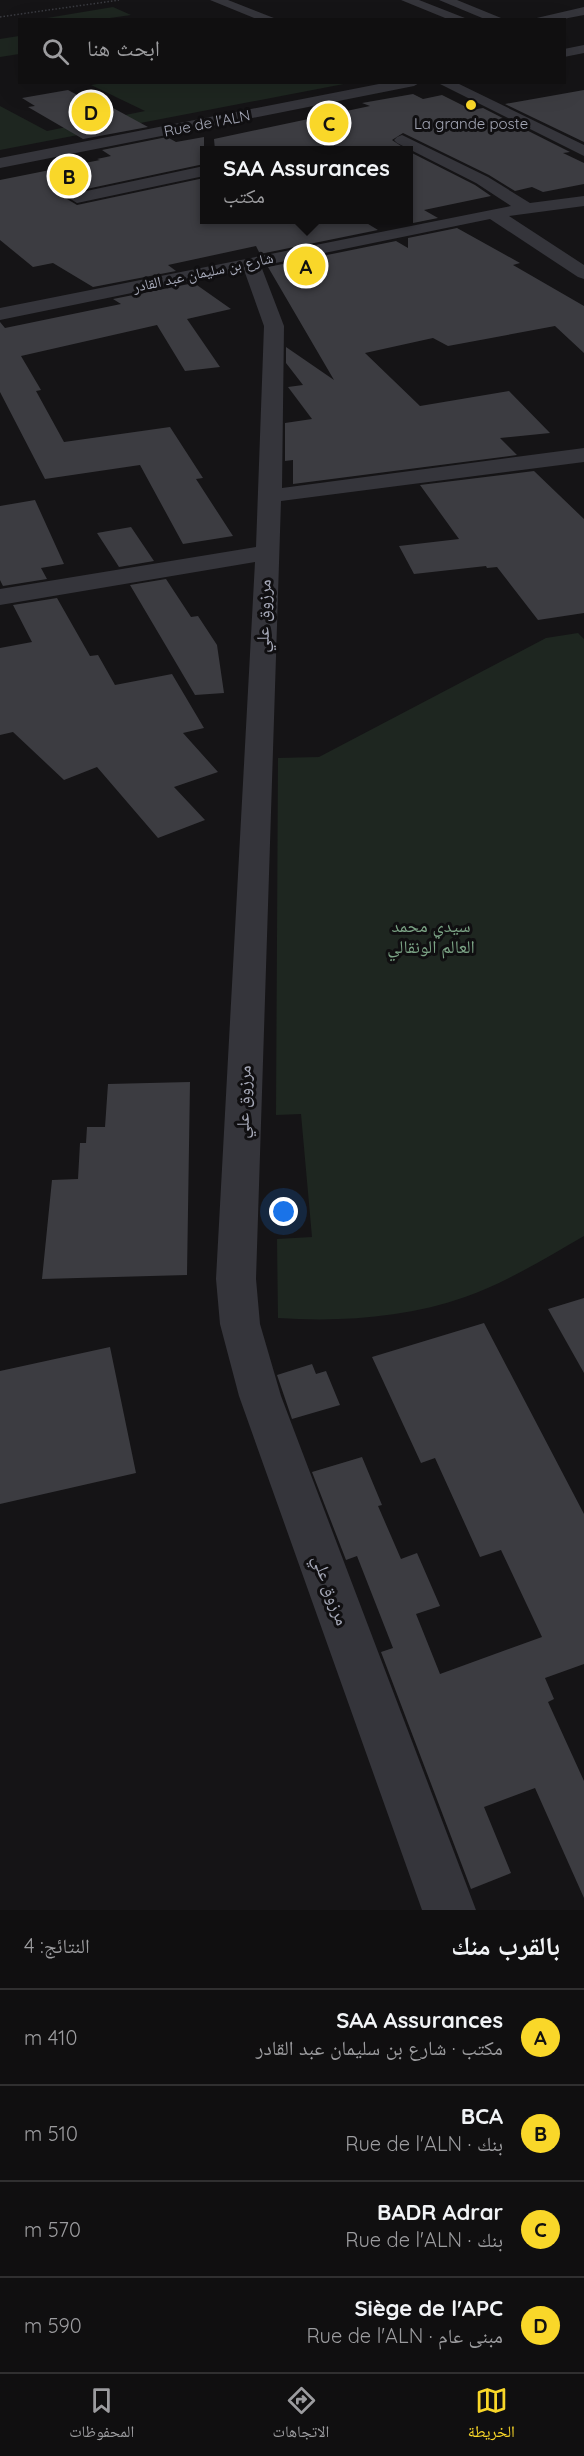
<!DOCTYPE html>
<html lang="ar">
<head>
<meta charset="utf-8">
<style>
  :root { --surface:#100f10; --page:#191819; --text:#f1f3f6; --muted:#9c9c9f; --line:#302f30; --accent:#f9d729 }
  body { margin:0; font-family:Quicksand,"Noto Naskh Arabic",sans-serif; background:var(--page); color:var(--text); direction:rtl }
  .you { position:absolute; left:284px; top:1212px; width:21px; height:21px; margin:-15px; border:4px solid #fff; border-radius:50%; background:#1a73e8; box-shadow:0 0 0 9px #1a73e833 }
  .badge { display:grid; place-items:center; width:39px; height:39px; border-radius:50%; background:var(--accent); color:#111; font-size:20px; font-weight:700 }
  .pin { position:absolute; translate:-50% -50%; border:3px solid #fff; box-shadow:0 2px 6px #0006 }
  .popup { position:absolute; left:200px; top:146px; width:213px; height:78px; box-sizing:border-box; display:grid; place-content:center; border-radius:0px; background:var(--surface); filter:drop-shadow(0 2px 4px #0005); font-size:20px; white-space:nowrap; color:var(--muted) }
  .popup b { font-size:22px; color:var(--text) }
  .popup::after { content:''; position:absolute; left:50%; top:100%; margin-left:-12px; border:12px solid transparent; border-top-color:var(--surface) }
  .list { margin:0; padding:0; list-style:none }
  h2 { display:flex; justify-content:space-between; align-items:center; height:78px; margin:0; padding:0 24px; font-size:26px }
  h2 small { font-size:20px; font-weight:400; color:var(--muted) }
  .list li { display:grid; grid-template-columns:39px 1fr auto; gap:18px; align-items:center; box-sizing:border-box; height:96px; padding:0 24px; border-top:2px solid var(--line) }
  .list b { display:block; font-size:22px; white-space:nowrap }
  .list p { margin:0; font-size:20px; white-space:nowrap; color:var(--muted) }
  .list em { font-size:20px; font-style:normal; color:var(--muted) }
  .icon { flex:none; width:33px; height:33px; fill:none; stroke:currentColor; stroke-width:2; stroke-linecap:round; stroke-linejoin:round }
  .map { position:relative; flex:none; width:584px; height:1910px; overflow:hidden; direction:ltr }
  .search { position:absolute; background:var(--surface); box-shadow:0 6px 24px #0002; left:18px; right:18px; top:18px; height:66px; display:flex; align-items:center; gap:15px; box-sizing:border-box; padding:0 21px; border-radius:0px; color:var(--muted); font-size:22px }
  .sheet { height:462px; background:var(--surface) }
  nav { display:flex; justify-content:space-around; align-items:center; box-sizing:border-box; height:84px; border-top:2px solid var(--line); background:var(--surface); font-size:16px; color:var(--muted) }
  nav a { display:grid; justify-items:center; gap:3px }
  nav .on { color:var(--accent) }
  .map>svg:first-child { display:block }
  .green { fill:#1e2620 }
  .building { fill:#3c3c41 }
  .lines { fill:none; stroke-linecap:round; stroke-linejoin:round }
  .path { stroke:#3b3c42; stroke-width:1.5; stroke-dasharray:1.5 2; stroke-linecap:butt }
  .minor { fill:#35353b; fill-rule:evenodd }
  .poi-dot { fill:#f9d729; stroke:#100f11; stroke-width:2 }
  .labels { text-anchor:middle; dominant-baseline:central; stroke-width:6; stroke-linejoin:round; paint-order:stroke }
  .far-street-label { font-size:15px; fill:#a5a8b7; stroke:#100f11 }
  .far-poi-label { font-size:15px; fill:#a5a8b7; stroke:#100f11 }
  .street-label { font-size:18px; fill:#a5a8b7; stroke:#100f11 }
  .park-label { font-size:18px; fill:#7ba385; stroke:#100f11 }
</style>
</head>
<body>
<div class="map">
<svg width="584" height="1910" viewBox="0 0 584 1910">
  <rect width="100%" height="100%" fill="#151416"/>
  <path class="green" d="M113,7L131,15L103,19H41Z
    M19,36V54L0,57V39Z
    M104,83H349L0,150V106L47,131L145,111L91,85Z
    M578,633L584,639V1236C546,1258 507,1282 465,1297C405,1318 340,1322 278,1318L277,1239L312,1237L301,1114L276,1115L278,758L319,757L546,638Z"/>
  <path class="building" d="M68,90L81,97L91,96L148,127L83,139L28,107L35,106L22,98Z
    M584,90V142L505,104Z
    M413,94L423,99L442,95L472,110L483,108L570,152L563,153L584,163V184L543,192L532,187L515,191L489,175L403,133L392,140L407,150H215L214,139L370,106L362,103Z
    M167,137L176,142L204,137V164L77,191L67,199L77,205L204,178V219H360L378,230L260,254L256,246L168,265L176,271L93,287L53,263L33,267L0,240V180L100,160L97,159L111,156L102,150Z
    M408,151L475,185L491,196L424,210L438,218L408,224Z
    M457,228L520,263L513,265L584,306V353L555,326L448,346L433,338L365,353L420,406L509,391L550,433L500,438L517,455L293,484V460L285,461V423L312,419L288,387L303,385L286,363V347L334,380L268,267L396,241L408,248V238Z
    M194,283L231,309L187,319L220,367L185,371L157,325L21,356L41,390L36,391L64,442L170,427L203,478L196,479L233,536L183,544L140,465L45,479L0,392V322L5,328L121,304L113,299Z
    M534,471L584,519V613L538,620L497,567L487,568L486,566L414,574L399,546L459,539L420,485Z
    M35,500L64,564L41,568L47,579L3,586L0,580V506Z
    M131,527L154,561L119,567L97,533Z
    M166,579L191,617L198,616L217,645L224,693L195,695L130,585Z
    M57,598L90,656L98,655L115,685L172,674L204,728L183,733L218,772L174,787L205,820L158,838L97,767L64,780L13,732L0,735V648L32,642L13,605Z
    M190,1082L187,1275L42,1279L52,1180L78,1179L80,1143H86L87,1127H105L108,1084Z
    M584,1298V1373L548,1309Z
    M484,1323L584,1514V1664L545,1678L554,1699L548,1702L584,1781V1898L535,1788L484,1807L511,1873L471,1889L381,1652L393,1648L357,1556L346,1560L312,1472L362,1457L382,1505L378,1506L401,1559L417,1553L440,1606L416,1614L440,1674L542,1637L501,1550L480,1557L435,1458L421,1463L372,1357Z
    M110,1347L136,1473L0,1504V1371Z
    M312,1364L316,1374L326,1371L340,1405L292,1419L277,1375Z"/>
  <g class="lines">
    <path class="path" d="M0,17L119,0"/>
    <path class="minor" d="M210,0H228L279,20H259Z
      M401,0H419L470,20H450Z
      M439,0H457L506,20H487Z
      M584,7V15L558,20H528Z
      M584,45V53L564,57V49Z
      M389,82H421L414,86L0,168V158Z
      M436,82H455L584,145V156Z
      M402,135L488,177L530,203L584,196V206L509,216L584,265V279L578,277L490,219L261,266L284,326L282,488L584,448V462L281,501L256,1279L260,1324L281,1396L476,1910H422L239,1396L220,1324L216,1279L255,562L0,605V589L256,547L264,326L244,270L0,320V308L511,206L476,183L397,143L394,140L397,137Z
      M204,166V176L77,203L69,198L77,193Z"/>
  </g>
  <circle class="poi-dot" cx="471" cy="105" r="6"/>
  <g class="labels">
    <g class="far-street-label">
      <text transform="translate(207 123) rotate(-11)">Rue de l'ALN</text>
      <text transform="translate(203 272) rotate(-12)">شارع بن سليمان عبد القادر</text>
    </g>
    <g class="far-poi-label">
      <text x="471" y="123">La grande poste</text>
    </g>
    <g class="street-label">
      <text transform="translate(263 616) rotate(-88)">مرزوق علي</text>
      <text transform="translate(243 1102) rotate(-88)">مرزوق علي</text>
      <text transform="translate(331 1590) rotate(70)">مرزوق علي</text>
    </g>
    <g class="park-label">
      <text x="431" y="925">سيدي محمد<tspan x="431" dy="21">العالم الونقالي</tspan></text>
    </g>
  </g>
</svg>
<div class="you"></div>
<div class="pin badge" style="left:306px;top:266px">A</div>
<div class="popup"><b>SAA Assurances</b>مكتب</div>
<div class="pin badge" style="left:69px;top:176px">B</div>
<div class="pin badge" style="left:329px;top:123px">C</div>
<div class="pin badge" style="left:91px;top:112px">D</div>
<div class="search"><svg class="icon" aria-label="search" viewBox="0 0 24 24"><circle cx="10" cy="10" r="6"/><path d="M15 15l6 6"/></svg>ابحث هنا</div>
</div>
<section class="sheet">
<h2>بالقرب منك<small>النتائج: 4</small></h2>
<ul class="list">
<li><span class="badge">A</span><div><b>SAA Assurances</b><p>مكتب · شارع بن سليمان عبد القادر</p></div><em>410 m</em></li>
<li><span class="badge">B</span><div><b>BCA</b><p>بنك · Rue de l'ALN</p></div><em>510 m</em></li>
<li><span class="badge">C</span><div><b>BADR Adrar</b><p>بنك · Rue de l'ALN</p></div><em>570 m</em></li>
<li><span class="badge">D</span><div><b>Siège de l'APC</b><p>مبنى عام · Rue de l'ALN</p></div><em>590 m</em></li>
</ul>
</section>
<nav>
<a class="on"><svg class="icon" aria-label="map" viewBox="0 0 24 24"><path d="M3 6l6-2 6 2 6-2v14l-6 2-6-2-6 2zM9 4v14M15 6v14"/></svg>الخريطة</a>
<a><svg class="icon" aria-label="directions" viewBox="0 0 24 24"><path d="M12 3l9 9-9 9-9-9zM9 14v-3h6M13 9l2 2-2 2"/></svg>الاتجاهات</a>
<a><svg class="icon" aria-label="saved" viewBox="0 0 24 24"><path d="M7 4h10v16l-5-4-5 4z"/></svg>المحفوظات</a>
</nav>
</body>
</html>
